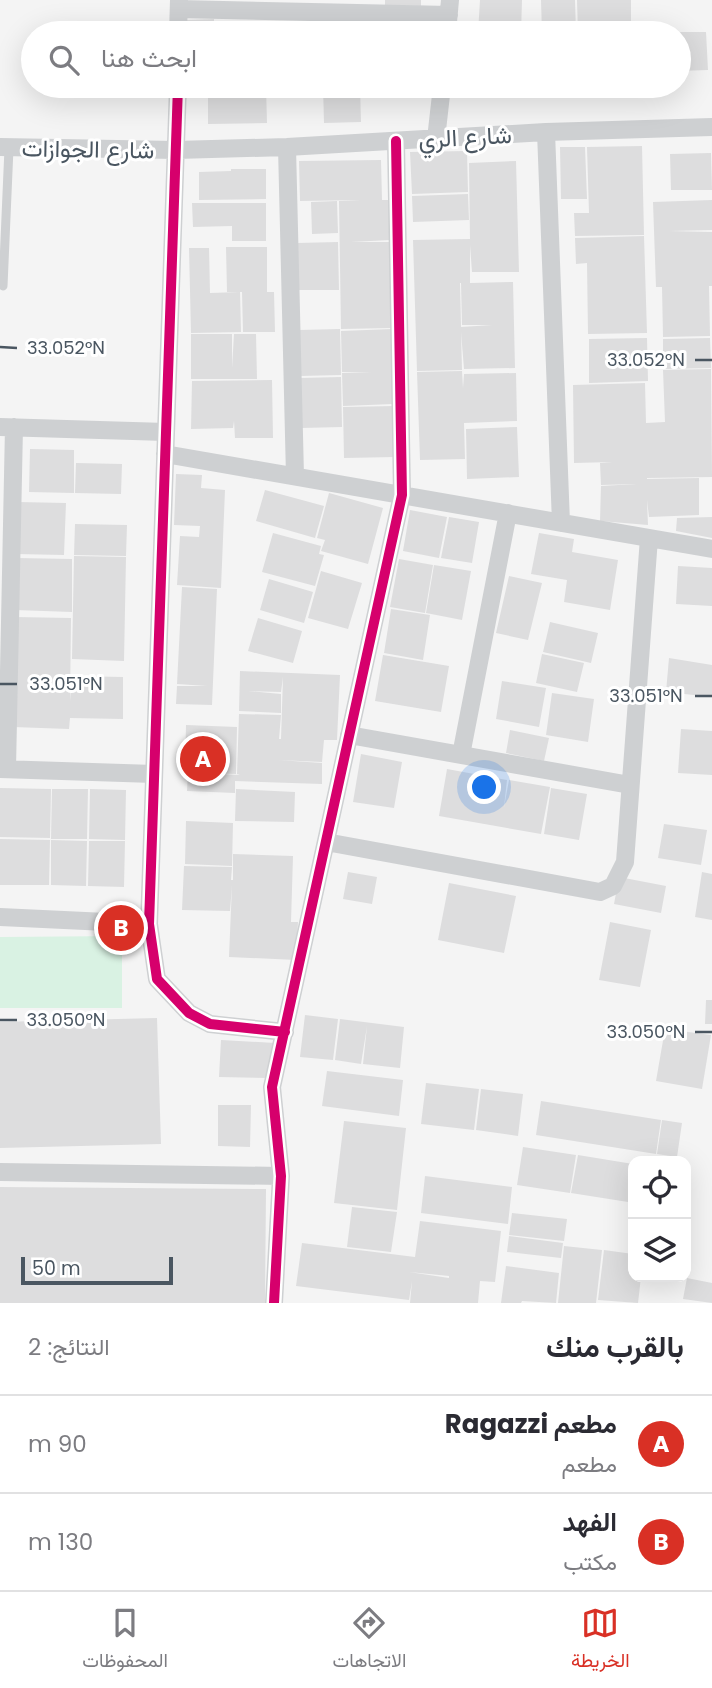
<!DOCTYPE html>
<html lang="ar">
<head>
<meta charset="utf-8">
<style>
  :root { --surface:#fff; --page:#f2f2f3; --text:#2b2b33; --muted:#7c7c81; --line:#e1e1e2; --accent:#d93025 }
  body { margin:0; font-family:Poppins,Vazirmatn,sans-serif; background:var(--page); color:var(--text); direction:rtl }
  .controls { position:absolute; right:21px; bottom:21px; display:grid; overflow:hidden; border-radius:14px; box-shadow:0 7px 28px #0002 }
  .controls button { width:63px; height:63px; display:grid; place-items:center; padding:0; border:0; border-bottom:2px solid var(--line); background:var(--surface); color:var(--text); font:35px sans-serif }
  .scale { position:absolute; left:21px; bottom:18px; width:152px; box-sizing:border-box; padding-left:7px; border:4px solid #4a5661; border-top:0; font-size:19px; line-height:24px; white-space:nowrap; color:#4a5661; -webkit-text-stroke:5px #fff; paint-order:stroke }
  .you { position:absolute; left:485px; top:788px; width:24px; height:24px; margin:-18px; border:5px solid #fff; border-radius:50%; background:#1a73e8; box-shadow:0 0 0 10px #1a73e833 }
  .badge { display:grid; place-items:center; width:46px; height:46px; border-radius:50%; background:var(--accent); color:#fff; font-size:23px; font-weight:700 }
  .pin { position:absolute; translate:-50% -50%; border:4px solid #fff; box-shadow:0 2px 7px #0006 }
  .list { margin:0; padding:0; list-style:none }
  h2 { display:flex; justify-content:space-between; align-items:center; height:91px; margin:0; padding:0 28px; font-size:30px }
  h2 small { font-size:23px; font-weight:400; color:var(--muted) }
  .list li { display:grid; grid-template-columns:46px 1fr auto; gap:21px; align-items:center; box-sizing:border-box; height:98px; padding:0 28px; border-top:2px solid var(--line) }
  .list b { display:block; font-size:26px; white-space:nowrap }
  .list p { margin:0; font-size:23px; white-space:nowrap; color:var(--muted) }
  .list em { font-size:23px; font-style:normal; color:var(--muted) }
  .icon { flex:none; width:38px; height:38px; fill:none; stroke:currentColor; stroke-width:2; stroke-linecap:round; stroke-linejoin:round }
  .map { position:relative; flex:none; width:712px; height:1303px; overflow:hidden; direction:ltr }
  .search { position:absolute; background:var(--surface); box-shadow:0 7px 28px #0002; left:21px; right:21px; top:21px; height:77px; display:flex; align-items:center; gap:18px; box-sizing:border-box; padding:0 24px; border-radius:38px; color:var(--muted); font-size:26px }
  .sheet { height:287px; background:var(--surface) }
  nav { display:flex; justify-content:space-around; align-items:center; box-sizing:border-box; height:98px; border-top:2px solid var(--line); background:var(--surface); font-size:19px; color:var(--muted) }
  nav a { display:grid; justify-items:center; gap:4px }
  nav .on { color:var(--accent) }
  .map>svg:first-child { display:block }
  .green { fill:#d9f2e3 }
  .building { fill:#ddddde; fill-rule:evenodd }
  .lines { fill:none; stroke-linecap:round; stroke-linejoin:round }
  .lane { stroke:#ced0d2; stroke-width:9 }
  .street { stroke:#ced0d2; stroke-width:18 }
  .cycleway-casing { stroke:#fff; stroke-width:15 }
  .cycleway { stroke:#d6006c; stroke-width:10 }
  .ticks { fill:none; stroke:#4a5661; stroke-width:2.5 }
  .labels { text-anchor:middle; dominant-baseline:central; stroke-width:6; stroke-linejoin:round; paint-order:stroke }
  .street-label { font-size:24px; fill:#4a5661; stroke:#fff }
  .ticks-label { font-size:18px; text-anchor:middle; fill:#4a5661; stroke:#fff; stroke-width:6; stroke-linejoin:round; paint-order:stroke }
</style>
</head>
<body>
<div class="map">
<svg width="712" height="1303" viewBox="0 0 712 1303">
  <rect width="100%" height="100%" fill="#f4f4f4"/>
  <path class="green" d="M122,936V1008H0V937Z"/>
  <path class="building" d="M385,0H421V6L385,5Z
    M480,0H522L521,33H478Z
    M541,0H575L576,33H542Z
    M577,0H631V31L578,33Z
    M214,19V33H186V20Z
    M652,26L653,33H640V27Z
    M284,28H313V33H285Z
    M315,28H346V33H315Z
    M679,32H706L708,70L679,71Z
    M208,86H266L267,123L208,124Z
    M323,86H360L361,122L324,123Z
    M463,86H519V93L463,91Z
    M527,86H547V94H527Z
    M616,86H633V89H617Z
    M642,86H654V91H642Z
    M642,146L644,235L575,236L574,213H589L587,147Z
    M560,147H585L587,199H561Z
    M467,151L468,192L412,194L410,152Z
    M711,153L712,190H671L670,154Z
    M381,160L382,200H389L390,240L351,242H390L392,328L341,329L339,201L360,200L300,201L299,161Z
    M516,161L519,272H472L470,245V283L513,282L515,368L464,369L461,332L462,370L417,371L413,240L470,239L469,163ZM460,283H461L462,325H492L461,327Z
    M231,169H266V199L199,200V172L231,171Z
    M468,194L469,220L413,222L412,196Z
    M712,200V230L669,231L712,232V286H709L710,336L663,337L662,287H656L653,202Z
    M337,201L338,233L312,234L311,202Z
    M192,203H266V241H232V226L193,227Z
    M644,236L647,333L588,334L587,263L576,264L575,238Z
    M338,242L339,290H298L297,243Z
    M226,247H267V292H274L275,332H243L242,292H227Z
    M189,248H209L210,293L240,292L241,332L191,333Z
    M340,329L341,375L300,376L299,330Z
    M392,329L393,404L343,406L342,373L372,372H342L341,331Z
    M191,334H232V368L234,334H256L257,379H191Z
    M647,338L648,381L589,383V339Z
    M710,338L711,368L663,369V339Z
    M711,369L712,477L647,478V479L699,478V515L649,517L647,500L648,525L600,521L601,486L637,484L601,485L600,463L612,462L574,463L573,385L645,383L646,423L665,422L663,370Z
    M462,371L463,388L464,374L516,373L517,421L464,423L465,459L420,460L417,372Z
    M341,377L342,427L301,428L300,378Z
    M272,380L273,438H235L234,421L233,428L191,429L192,381Z
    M395,406V457L344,458L343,407Z
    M517,427L519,477L467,479L466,429Z
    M30,449L74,450V493L29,492Z
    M76,463L122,464L121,494L75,493Z
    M176,474L202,475L201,488L225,490L221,588L177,585L180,536L199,537L200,526L174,525Z
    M265,490L324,506L315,538L256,521Z
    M329,493L383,508L368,564L321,551L325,540L317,538Z
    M18,502L66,503L64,555L16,554Z
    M410,510L447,517L439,558L403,551Z
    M449,517L479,522L472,563L441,558Z
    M712,517V538L676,531L677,518Z
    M75,524L127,525L126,556L74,555Z
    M273,533L321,546L319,554L324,555L315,586L262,572Z
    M539,533L574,539L572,552L618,560L610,610L564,602L567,580L531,574Z
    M74,556L126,557L124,661L72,659Z
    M16,558L72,559V612L15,610Z
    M399,559L433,565L425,613L390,607Z
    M434,565L471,571L462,620L426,613Z
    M678,566L712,568V606L676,604Z
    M321,571L362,583L348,629L308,618Z
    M509,576L542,583L528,640L496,633Z
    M269,579L313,592L304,623L260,610Z
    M182,587L217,589L212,705L176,704L177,686H207L177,684Z
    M391,609L430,615L423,660L384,653Z
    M15,617L71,618L70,701L72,676L123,677V719L70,718L69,729L13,727Z
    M258,618L302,631L293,663L248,651Z
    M550,622L598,633L591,663L543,652Z
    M542,654L584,663L577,692L536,683Z
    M383,655L449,666L441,712L375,701Z
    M669,658L712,665V697L666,692Z
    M240,671L340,675L337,740H324L322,762L278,760L322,763V784L235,781V793L187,791L188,772H185L186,725L237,727L236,774L198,773L240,775L237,774L239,714L281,715L279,739H281L283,677L281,692L248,691L281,694V713L239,711Z
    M502,681L546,688L539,727L496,719Z
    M552,693L594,699L588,742L546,735Z
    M681,729L712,731V775L678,773Z
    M510,730L549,738L544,761L506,753Z
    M361,754L402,762L394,808L353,802Z
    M447,769L507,780L504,807L509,780L550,787L541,834L439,816Z
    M0,788L51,789L50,838L0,837Z
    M551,788L587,794L579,840L544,834Z
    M52,789H88L87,839H51Z
    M90,789L126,790L125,840L89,839Z
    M236,789L295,792L294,822L235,821Z
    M186,821L233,823L232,866L185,864Z
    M664,824L707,830L701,865L658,858Z
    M0,839L50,840L49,885H0Z
    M51,840L87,841L86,886L51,885Z
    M89,841H125L124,887L88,886Z
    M233,854L293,856L291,922H298L296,960L229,957L232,885L230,911L182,910L184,866L232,867L231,880H233Z
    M348,872L377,877L372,904L343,899Z
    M702,872L712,874V920L695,917Z
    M619,877L666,886L661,913L614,904Z
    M449,883L516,896L504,953L438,940Z
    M610,922L651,930L640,987L599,980Z
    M706,1000H712V1024H705Z
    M305,1015L338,1019L333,1060L300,1057Z
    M157,1018L161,1144L0,1148V1022Z
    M340,1019L404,1027L400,1068L363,1064L367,1026L361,1064L335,1060Z
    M665,1029L711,1035L702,1089L656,1081Z
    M221,1040L275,1043L269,1078L219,1077Z
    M327,1071L403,1080L399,1116L322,1106Z
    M426,1083L479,1089L474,1130L421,1124Z
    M481,1089L523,1094L518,1136L476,1130Z
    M541,1101L661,1120L656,1154L536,1135Z
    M218,1105H251L250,1147L218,1146Z
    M662,1120L682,1123L677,1157L657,1154Z
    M344,1121L406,1128L397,1210L334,1203Z
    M523,1147L576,1155L570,1193L517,1185Z
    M578,1155L633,1164L628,1202L571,1193Z
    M425,1176L512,1187L508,1224L421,1213Z
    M0,1187L266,1189L265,1303H0Z
    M352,1207L397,1212L391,1252L347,1247Z
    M512,1213L567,1219L564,1241L509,1235Z
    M420,1221L501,1231L495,1282L480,1281L478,1303H410L412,1281L409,1300L296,1286L302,1243L415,1257ZM409,1272L449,1276V1278Z
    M509,1236L563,1243L561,1258L507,1252Z
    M564,1246L602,1250L596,1303H558Z
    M604,1250L633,1254V1277H641L638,1303L598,1300Z
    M506,1266L559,1273L556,1303L522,1301L521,1303H501Z
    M687,1278L712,1283V1303L683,1299Z"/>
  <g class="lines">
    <path class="lane" d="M3,286L9,148"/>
    <path class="street" d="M179,9L449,15
      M178,33L179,0
      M447,33L450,0
      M178,86L149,924L157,979L189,1013L210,1024L285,1032
      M546,132L561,523
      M436,139L442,86
      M0,147L176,150L287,147L546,132L712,127
      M287,147L295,476
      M0,427L166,432
      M165,454L712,549
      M349,735L630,785
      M461,755L508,513
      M0,769L154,774
      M7,769L14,427
      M326,842L600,892L613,886L625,862L649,538
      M0,917L149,924
      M0,1172L281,1176
      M274,1303L281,1176L272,1087L402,495L396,141"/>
    <g class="cycleway-casing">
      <path id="cycleway" d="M178,86L149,924L157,979L189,1013L210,1024L285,1032
        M274,1303L281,1176L272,1087L402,495L396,141"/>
    </g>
    <use href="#cycleway" class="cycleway"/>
  </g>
  <path class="ticks" d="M0,347L17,348M695,360H712M0,684H17M695,696H712M0,1020H17M695,1032H712"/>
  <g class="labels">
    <g class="street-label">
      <text transform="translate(465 137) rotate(-3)">شارع الري</text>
      <text transform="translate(88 149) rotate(1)">شارع الجوازات</text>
    </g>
  </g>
  <g class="ticks-label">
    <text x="66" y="354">33.052°N</text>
    <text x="646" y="366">33.052°N</text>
    <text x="66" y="690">33.051°N</text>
    <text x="646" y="702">33.051°N</text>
    <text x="66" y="1026">33.050°N</text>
    <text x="646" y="1038">33.050°N</text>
  </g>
</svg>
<div class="controls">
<button><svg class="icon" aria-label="locate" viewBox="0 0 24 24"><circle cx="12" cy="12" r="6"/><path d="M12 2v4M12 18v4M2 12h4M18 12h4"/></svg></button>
<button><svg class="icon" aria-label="layers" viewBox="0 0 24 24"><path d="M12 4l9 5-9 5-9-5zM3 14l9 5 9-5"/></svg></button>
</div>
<div class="scale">50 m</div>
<div class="you"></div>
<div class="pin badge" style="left:203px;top:759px">A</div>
<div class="pin badge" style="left:121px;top:928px">B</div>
<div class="search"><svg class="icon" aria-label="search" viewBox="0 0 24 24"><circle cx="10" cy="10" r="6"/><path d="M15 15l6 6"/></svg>ابحث هنا</div>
</div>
<section class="sheet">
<h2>بالقرب منك<small>النتائج: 2</small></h2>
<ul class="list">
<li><span class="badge">A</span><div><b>مطعم Ragazzi</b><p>مطعم</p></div><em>90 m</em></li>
<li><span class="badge">B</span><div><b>الفهد</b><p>مكتب</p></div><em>130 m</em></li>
</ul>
</section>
<nav>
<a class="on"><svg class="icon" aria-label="map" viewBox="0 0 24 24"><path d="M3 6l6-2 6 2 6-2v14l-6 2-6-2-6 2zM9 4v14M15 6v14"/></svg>الخريطة</a>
<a><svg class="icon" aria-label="directions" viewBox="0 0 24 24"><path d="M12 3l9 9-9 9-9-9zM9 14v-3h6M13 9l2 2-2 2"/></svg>الاتجاهات</a>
<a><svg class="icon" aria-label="saved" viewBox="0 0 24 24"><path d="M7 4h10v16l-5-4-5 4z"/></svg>المحفوظات</a>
</nav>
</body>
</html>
